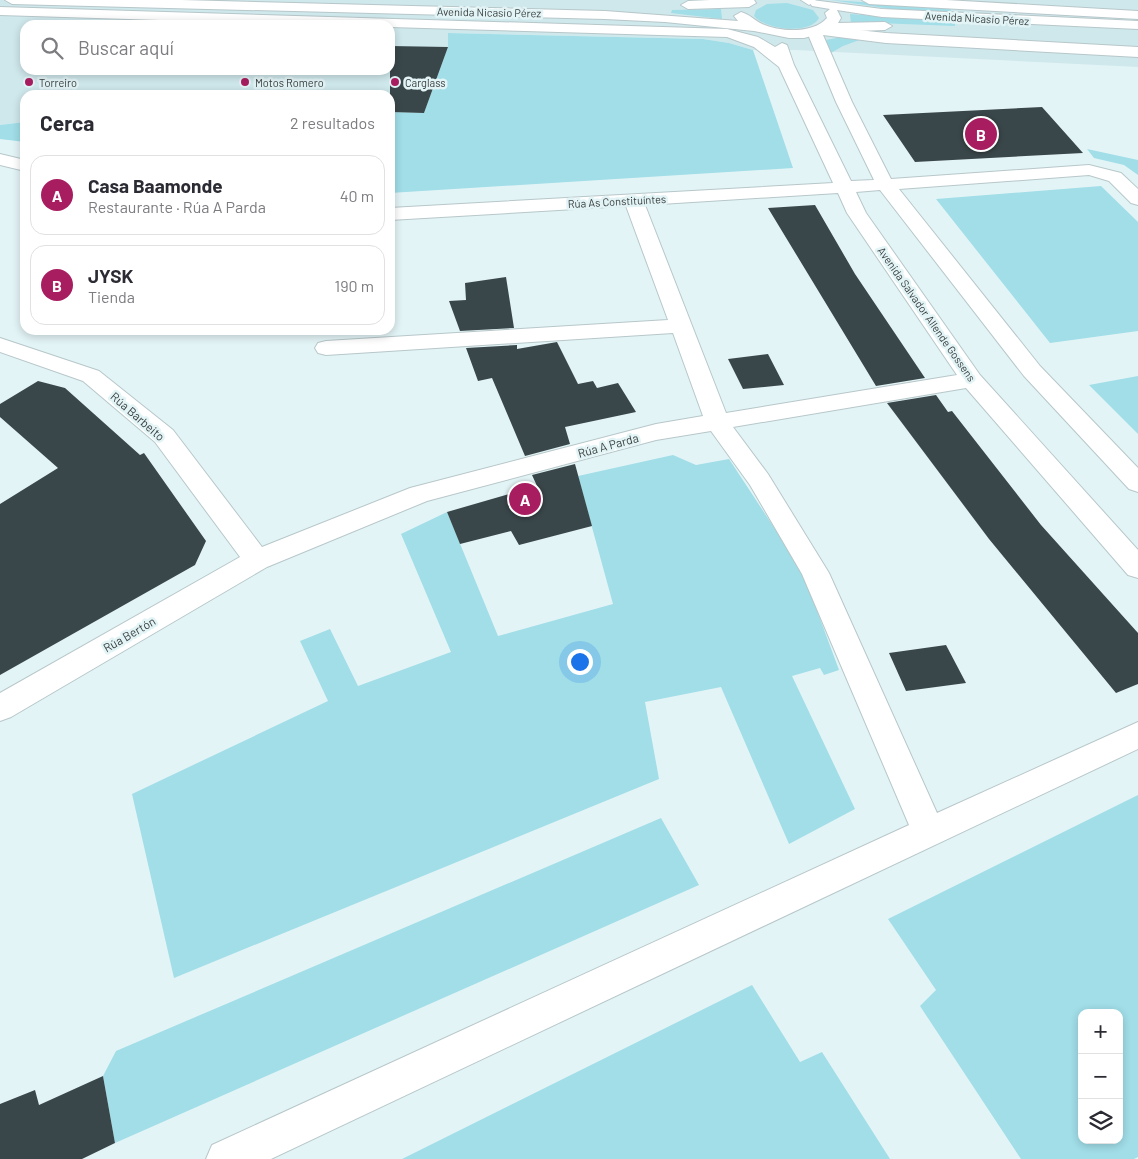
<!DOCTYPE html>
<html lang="es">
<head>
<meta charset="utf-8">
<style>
  :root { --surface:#fff; --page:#f7f7f7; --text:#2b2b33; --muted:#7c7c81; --line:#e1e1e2; --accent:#a81d60 }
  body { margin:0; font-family:Barlow,sans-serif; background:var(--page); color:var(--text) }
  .controls { position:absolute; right:15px; bottom:15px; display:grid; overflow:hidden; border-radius:10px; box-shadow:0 2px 8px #0003 }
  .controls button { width:45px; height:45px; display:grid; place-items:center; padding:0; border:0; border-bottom:1px solid var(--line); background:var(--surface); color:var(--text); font:25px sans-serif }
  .you { position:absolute; left:579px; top:661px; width:18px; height:18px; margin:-12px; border:4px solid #fff; border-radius:50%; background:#1a73e8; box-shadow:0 0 0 8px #1a73e833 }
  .badge { display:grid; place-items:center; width:32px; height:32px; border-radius:50%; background:var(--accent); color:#fff; font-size:16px; font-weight:700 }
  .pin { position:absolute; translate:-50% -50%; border:2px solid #fff; box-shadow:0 1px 5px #0006 }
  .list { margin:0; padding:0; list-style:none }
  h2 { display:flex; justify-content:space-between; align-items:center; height:65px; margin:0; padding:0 20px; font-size:21px }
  h2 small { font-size:16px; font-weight:400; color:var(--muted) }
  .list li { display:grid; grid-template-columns:32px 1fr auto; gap:15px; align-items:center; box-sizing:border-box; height:80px; margin:0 10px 10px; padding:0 10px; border:1px solid var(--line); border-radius:15px }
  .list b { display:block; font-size:19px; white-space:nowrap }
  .list p { margin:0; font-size:16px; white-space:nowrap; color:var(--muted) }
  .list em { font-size:16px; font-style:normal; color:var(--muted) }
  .icon { flex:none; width:28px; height:28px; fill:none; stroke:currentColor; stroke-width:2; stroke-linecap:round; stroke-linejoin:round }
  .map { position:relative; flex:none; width:1138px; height:1159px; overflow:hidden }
  .search { position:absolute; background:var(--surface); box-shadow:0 2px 8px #0003; left:20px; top:20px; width:375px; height:55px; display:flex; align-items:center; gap:12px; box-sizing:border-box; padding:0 18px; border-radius:15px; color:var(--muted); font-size:19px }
  .panel { position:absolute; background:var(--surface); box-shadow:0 2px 8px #0003; left:20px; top:90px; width:375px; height:245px; border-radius:15px }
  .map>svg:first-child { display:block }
  .built { fill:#cfe8ec; fill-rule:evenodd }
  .green { fill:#a1dee8; fill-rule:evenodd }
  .building { fill:#3a474a }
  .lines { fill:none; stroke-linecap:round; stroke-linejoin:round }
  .minor-casing { stroke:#b7c7ca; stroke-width:2 }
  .highway-casing { stroke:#b7c7ca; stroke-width:2 }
  .minor { fill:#fff; fill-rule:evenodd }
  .highway { fill:#fff; fill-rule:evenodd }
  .poi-dot { fill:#a81d60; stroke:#e3f4f6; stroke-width:2 }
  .labels { text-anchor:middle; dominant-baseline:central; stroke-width:5; stroke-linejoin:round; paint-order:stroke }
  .far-street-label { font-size:11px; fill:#373d3e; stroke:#e3f4f6 }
  .far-poi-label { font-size:11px; fill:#373d3e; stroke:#e3f4f6; text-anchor:start }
  .street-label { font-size:12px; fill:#373d3e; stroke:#e3f4f6 }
</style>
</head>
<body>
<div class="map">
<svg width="1138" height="1159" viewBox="0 0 1138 1159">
  <rect width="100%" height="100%" fill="#e3f4f6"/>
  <path class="built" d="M0,0H1138V67L795,50H753L729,43L703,39L449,33L448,47L424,113L390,112V95H25V122L0,125ZM25,25H390V70H25Z"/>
  <path class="green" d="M831,0L950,8L952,13L898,10Z
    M787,3L813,10L819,18C810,35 766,30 754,16L756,10L767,4Z
    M721,9L722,19L671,13L672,10Z
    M850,14L955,22V26L877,23L851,24Z
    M448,33L703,39L729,43L753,50L793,168L390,193V112L424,113L448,47Z
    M841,37L865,38L843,46L829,54L826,40Z
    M25,122V142L0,139V125Z
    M1087,149L1138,160V175L1124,165L1094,158Z
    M1101,186L1138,222V331L1050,343L936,199Z
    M1138,376V434L1089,385Z
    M673,455L696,465L729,459L802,570L839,670L824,675L820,668L792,676L855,809L789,844L721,687L645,702L659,779L174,978L132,794L328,701L300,641L330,629L358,686L451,652L401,534L447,512L498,636L613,604L578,476Z
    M1138,795V1157L1134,1159H1021L920,1006L936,990L888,919ZM1082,1013H1119V1140H1082Z
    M661,818L699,885L115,1143L103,1076L116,1051Z
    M752,985L800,1062L822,1052L890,1159H402Z"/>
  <path class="building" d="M390,46L448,47L424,113L390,112Z
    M1042,107L1083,153L915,162L883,115Z
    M815,205L855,274L925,378L876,386L768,208Z
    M506,277L514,328L460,331L449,301L466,300L465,283Z
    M557,342L578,384L593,381L597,388L618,383L636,412L565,427L570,444L525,456L492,378L478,381L466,348L517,345V349Z
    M768,354L784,385L743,389L728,359Z
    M38,381L65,388L140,455L144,453L206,541L195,565L0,675V504L58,468L0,417V404Z
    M936,395L948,412L952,411L1041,525L1138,633V684L1116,693L989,539L887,403Z
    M575,464L592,526L519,545L511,531L460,544L447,512L537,486L532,475Z
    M946,645L966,683L906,691L889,653Z
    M103,1076L115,1143L82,1159H0V1104L35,1090L39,1105Z"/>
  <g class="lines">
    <g class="minor-casing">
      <path id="minor" d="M801,0H815L816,1L809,5Z
        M862,0H946L1138,11V19L869,4Z
        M0,7L727,29L758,37L775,47L782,43L787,45L794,65L851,181L874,180L836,102L807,32L809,29L820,26L886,33L1138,47V57L886,43L823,35L852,102L891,179L1089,165L1121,173L1138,189V205L1131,203L1109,181L1089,175L899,189L1040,366L1138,468V492L1129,489L1024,376L880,190L856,192L866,213L980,375L1138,550V578L1128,575L966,388L733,427L768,474L829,573L937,813L1138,722V749L271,1159H206L212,1145L909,825L802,574L750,485L711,431L656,440L427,501L267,567L11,717L0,721V693L240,557L155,442L83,381L0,352V338L99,371L173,430L262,547L410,488L656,424L703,416L673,333L326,355L318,353L315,348L318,343L326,341L668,320L626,206L390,220V208L833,183L779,67L754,47L727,37L390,27V25H317L0,15ZM838,193L847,213L957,375L726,413L645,205Z
        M0,154L25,160V171L0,165Z"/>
    </g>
    <g class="highway-casing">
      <path id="highway" d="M5,0H181L605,11L738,21L734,16L741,12C749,14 754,20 762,24C780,32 813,34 827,18L825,13L830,9L812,6L810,3L812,0L882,9L1138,21V29L882,17L837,10L841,18L838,23L885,22L892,26L885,30L826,32L804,38H789L754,31L665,22L605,19L12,4Z
        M710,0H754L756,3L749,7L688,9L681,5L688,1Z"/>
    </g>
    <use href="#minor" class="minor"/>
    <use href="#highway" class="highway"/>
  </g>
  <g class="poi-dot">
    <circle cx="29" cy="82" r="5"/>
    <circle cx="245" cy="82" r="5"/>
    <circle cx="395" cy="82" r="5"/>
  </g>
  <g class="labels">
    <g class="far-street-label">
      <text transform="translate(489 12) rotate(1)">Avenida Nicasio Pérez</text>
      <text transform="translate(977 18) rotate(3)">Avenida Nicasio Pérez</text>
      <text transform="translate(617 201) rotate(-3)">Rúa As Constituíntes</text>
      <text transform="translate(927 314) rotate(55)">Avenida Salvador Allende Gossens</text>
    </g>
    <g class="far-poi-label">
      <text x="39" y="82">Torreiro</text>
      <text x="255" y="82">Motos Romero</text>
      <text x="405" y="82">Carglass</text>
    </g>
    <g class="street-label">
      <text transform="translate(138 416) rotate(41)">Rúa Barbeito</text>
      <text transform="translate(608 445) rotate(-15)">Rúa A Parda</text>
      <text transform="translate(129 634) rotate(-30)">Rúa Bertón</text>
    </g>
  </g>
</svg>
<div class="controls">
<button>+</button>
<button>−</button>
<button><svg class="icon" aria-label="layers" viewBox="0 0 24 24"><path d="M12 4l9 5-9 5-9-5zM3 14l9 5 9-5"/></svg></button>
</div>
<div class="you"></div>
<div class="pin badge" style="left:525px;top:499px">A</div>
<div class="pin badge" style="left:981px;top:134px">B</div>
<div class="search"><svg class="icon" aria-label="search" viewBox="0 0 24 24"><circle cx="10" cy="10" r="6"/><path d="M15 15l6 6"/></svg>Buscar aquí</div>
<section class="panel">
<h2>Cerca<small>2 resultados</small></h2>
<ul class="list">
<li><span class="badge">A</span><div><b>Casa Baamonde</b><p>Restaurante · Rúa A Parda</p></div><em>40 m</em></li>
<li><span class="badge">B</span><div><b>JYSK</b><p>Tienda</p></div><em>190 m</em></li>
</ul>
</section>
</div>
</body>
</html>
